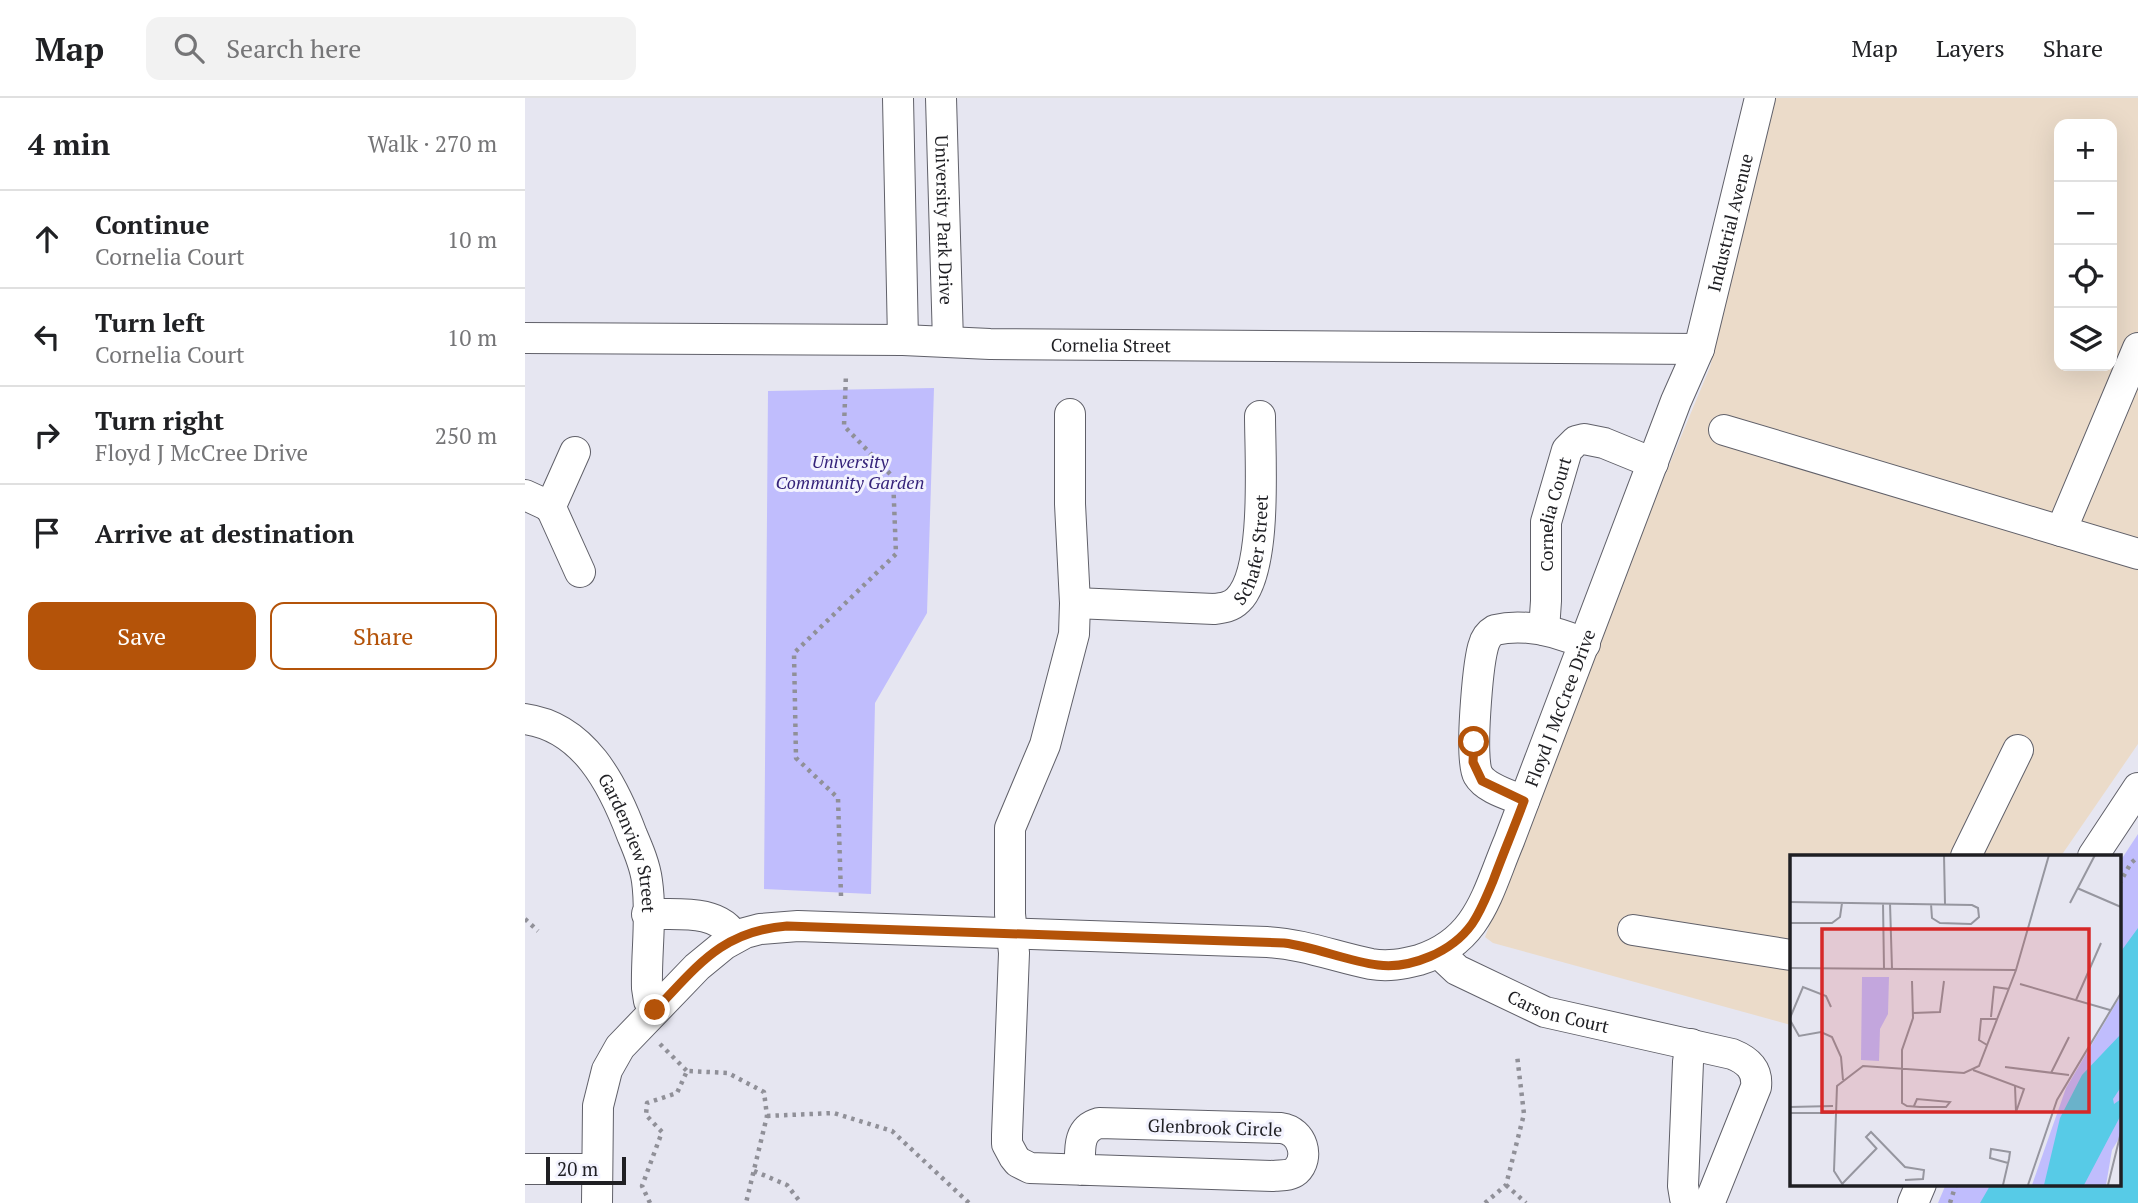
<!DOCTYPE html>
<html lang="en">
<head>
<meta charset="utf-8">
<style>
  :root { --surface:#fff; --page:#f2f2f2; --text:#202124; --muted:#757577; --line:#e0e0e0; --accent:#b45309 }
  body { margin:0; font-family:"PT Serif",serif; background:var(--page); color:var(--text) }
  .controls { position:absolute; right:21px; top:21px; display:grid; overflow:hidden; border-radius:14px; box-shadow:0 7px 28px #0002 }
  .controls button { width:63px; height:63px; display:grid; place-items:center; padding:0; border:0; border-bottom:2px solid var(--line); background:var(--surface); color:var(--text); font:35px sans-serif }
  .scale { position:absolute; left:21px; bottom:18px; width:80px; box-sizing:border-box; padding-left:7px; border:4px solid #1f1f23; border-top:0; font-size:19px; line-height:24px; white-space:nowrap; color:#1f1f23; -webkit-text-stroke:5px #f3f3fe; paint-order:stroke }
  .stop { position:absolute; width:21px; height:21px; margin:-16px; border:5px solid #b45309; border-radius:50%; background:#fff }
  .stop.end { background:#b45309; border-color:#fff; box-shadow:0 2px 7px #0008 }
  .list { margin:0; padding:0; list-style:none }
  h2 { display:flex; justify-content:space-between; align-items:center; height:91px; margin:0; padding:0 28px; font-size:30px }
  h2 small { font-size:23px; font-weight:400; color:var(--muted) }
  .list li { display:grid; grid-template-columns:46px 1fr auto; gap:21px; align-items:center; box-sizing:border-box; height:98px; padding:0 28px; border-top:2px solid var(--line) }
  .list b { display:block; font-size:26px; white-space:nowrap }
  .list p { margin:0; font-size:23px; white-space:nowrap; color:var(--muted) }
  .list em { font-size:23px; font-style:normal; color:var(--muted) }
  .actions { display:flex; gap:14px; padding:21px 28px }
  .actions a { flex:1; padding:16px 0; border:2px solid var(--accent); border-radius:14px; text-align:center; font-size:24px; color:var(--accent) }
  .actions .main { background:var(--accent); color:#fff }
  .icon { flex:none; width:38px; height:38px; fill:none; stroke:currentColor; stroke-width:2; stroke-linecap:round; stroke-linejoin:round }
  .map { position:relative; flex:none; width:1613px; height:1105px; overflow:hidden }
  header { display:flex; align-items:center; gap:42px; box-sizing:border-box; height:98px; padding:0 35px; background:var(--surface); border-bottom:2px solid var(--line) }
  header strong { font-size:33px }
  nav { display:flex; gap:38px; margin-inline-start:auto; font-size:24px }
  .search { width:490px; height:63px; background:var(--page); display:flex; align-items:center; gap:18px; box-sizing:border-box; padding:0 24px; border-radius:14px; color:var(--muted); font-size:26px }
  main { display:flex }
  aside { flex:1; background:var(--surface) }
  .map>svg:first-child { display:block }
  .industrial { fill:#ebdbc9; fill-rule:evenodd }
  .green { fill:#c0bdfd }
  .water { fill:#57cbe7 }
  .lines { fill:none; stroke-linecap:round; stroke-linejoin:round }
  .minor-casing { stroke:#606069; stroke-width:32 }
  .path { stroke:#909098; stroke-width:4.5; stroke-dasharray:3.5 5; stroke-linecap:butt }
  .minor { stroke:#fff; stroke-width:30 }
  .route { stroke:#b45309; stroke-width:9 }
  .labels { text-anchor:middle; dominant-baseline:central; stroke-width:6; stroke-linejoin:round; paint-order:stroke }
  .street-label { font-size:18px; fill:#1f1f23; stroke:#f3f3fe }
  .park-label { font-size:18px; font-style:italic; fill:#35237a; stroke:#f3f3fe }
  .inset-road { fill:none; stroke:#96969f; stroke-width:2 }
  .view { fill:#d62828; fill-opacity:0.15; stroke:#d62828; stroke-width:3.5 }
  .inset-edge { fill:none; stroke:#1f1f23; stroke-width:3.5 }
</style>
</head>
<body>
<header>
<strong>Map</strong>
<div class="search"><svg class="icon" aria-label="search" viewBox="0 0 24 24"><circle cx="10" cy="10" r="6"/><path d="M15 15l6 6"/></svg>Search here</div>
<nav><a>Map</a><a>Layers</a><a>Share</a></nav>
</header>
<main>
<aside>
<h2>4 min<small>Walk · 270 m</small></h2>
<ul class="list">
<li><svg class="icon" aria-label="ahead" viewBox="0 0 24 24"><path d="M12 20V5M6 11l6-6 6 6"/></svg><div><b>Continue</b><p>Cornelia Court</p></div><em>10 m</em></li>
<li><svg class="icon" aria-label="left" viewBox="0 0 24 24"><path d="M17 20v-9H6M10 6l-5 5 5 5"/></svg><div><b>Turn left</b><p>Cornelia Court</p></div><em>10 m</em></li>
<li><svg class="icon" aria-label="right" viewBox="0 0 24 24"><path d="M7 20v-9h11M14 6l5 5-5 5"/></svg><div><b>Turn right</b><p>Floyd J McCree Drive</p></div><em>250 m</em></li>
<li><svg class="icon" aria-label="arrive" viewBox="0 0 24 24"><path d="M6 21V4h12l-3 4 3 4H6"/></svg><div><b>Arrive at destination</b></div></li>
</ul>
<div class="actions"><a class="main">Save</a><a>Share</a></div>
</aside>
<div class="map">
<svg width="1613" height="1105" viewBox="0 0 1613 1105">
  <rect width="100%" height="100%" fill="#e6e6f1"/>
  <path class="industrial" d="M1251,0H1613V646L1536,758H1266V927L968,845L960,839L1128,406L1185,269ZM1534,26H1587V268H1534Z"/>
  <path class="green" d="M409,290L402,515L350,605L346,796L239,791L243,293Z
    M1613,736V1105H1413L1421,1086H1594V765Z"/>
  <path class="water" d="M1613,830V1105H1455L1466,1086H1594V856Z"/>
  <g class="lines">
    <g class="minor-casing">
      <g id="minor">
        <path d="M373,0L378,242"/>
        <path id="s1" d="M416,0L423,244"/>
        <path id="s2" d="M0,240L378,242L465,246L1174,251"/>
        <path d="M545,316V406L550,505L549,536L520,647L485,730V816L489,855L482,1037V1046L489,1059L493,1064L505,1070L749,1078C756,1077 765,1078 771,1073C785,1060 778,1033 756,1030L574,1025C552,1031 555,1052 555,1072"/>
        <path d="M1199,332L1613,456"/>
        <path d="M0,397L24,408L27,412L55,474"/>
        <path d="M25,410L50,354"/>
        <path d="M1536,433L1613,250"/>
        <path id="s3" d="M550,505L689,511C698,510 706,509 713,502C743,473 735,359 735,318"/>
        <path id="s4" d="M1019,532L1021,503V424L1042,352L1051,343L1059,341L1079,345L1128,365"/>
        <path id="s5" d="M0,621C59,629 88,686 107,737C113,751 120,767 122,783C127,818 121,855 122,890L124,903L130,912"/>
        <path d="M999,703C985,697 961,691 953,677C944,662 953,568 958,549C960,541 963,536 970,532C999,525 1033,534 1060,546"/>
        <path d="M1441,758L1493,652"/>
        <path d="M1568,758L1613,690"/>
        <path d="M122,816C151,817 194,810 210,840"/>
        <path d="M1108,832L1266,857"/>
        <path id="s6" d="M914,855L932,872L1020,914L1207,956C1222,962 1233,971 1231,989L1186,1101L1182,1105"/>
        <path d="M0,1071H71"/>
        <path id="s7" d="M72,1105L73,1008L82,972L95,949L172,869L200,846L220,835L235,831L273,828L742,844C779,846 811,859 846,866C863,869 878,866 894,862C954,843 962,795 984,743L1151,303L1174,251L1235,0"/>
        <path d="M1166,1105L1160,1100L1158,1088L1163,964L1166,946"/>
        <path d="M1388,1105L1396,1086"/>
      </g>
    </g>
    <path class="path" d="M1594,786L1606,765L1613,759
      M316,798L313,700L271,660L269,555L371,456L368,379L319,328L321,276
      M0,821L13,833
      M135,946L162,973
      M242,1018L309,1015L367,1033L444,1105
      M229,1073L262,1087L276,1105
      M981,1087L1001,1105
      M125,1105L117,1088L137,1034L121,1017L122,1005L152,995L162,973L203,975L239,994L242,1018L221,1105
      M960,1105L981,1087L999,1016L992,957
      M1425,1105L1431,1086"/>
    <use href="#minor" class="minor"/>
  </g>
  <g class="lines">
    <path class="route" d="M130,912C172,869 196,833 262,828L759,845C791,849 821,863 853,867C886,871 927,854 947,826C956,813 962,797 968,783C978,756 989,730 999,703L957,683L948,664L949,644"/>
  </g>
  <g class="labels">
    <g class="street-label">
      <text stroke="none"><textPath href="#s1" startOffset="122">University Park Drive</textPath></text>
      <text stroke="none"><textPath href="#s7" startOffset="1822">Industrial Avenue</textPath></text>
      <text stroke="none"><textPath href="#s2" startOffset="586">Cornelia Street</textPath></text>
      <text stroke="none"><textPath href="#s4" startOffset="117">Cornelia Court</textPath></text>
      <text stroke="none"><textPath href="#s3" startOffset="219">Schafer Street</textPath></text>
      <text stroke="none"><textPath href="#s7" startOffset="1307">Floyd J McCree Drive</textPath></text>
      <text stroke="none"><textPath href="#s5" startOffset="173">Gardenview Street</textPath></text>
      <text stroke="none"><textPath href="#s6" startOffset="135">Carson Court</textPath></text>
      <text transform="translate(690 1029) rotate(2)">Glenbrook Circle</text>
    </g>
    <g class="park-label">
      <text x="325" y="363">University<tspan x="325" dy="21">Community Garden</tspan></text>
    </g>
  </g>
  <g transform="translate(1265 757)">
    <rect width="331" height="331" fill="#e6e6f1"/>
    <path d="M72,122H99L98,159L90,174L89,206L71,205ZM331,140V280L322,295L316,330H242L276,233Z" fill="#c0bdfd"/>
    <path d="M331,179V232L323,244L324,249L331,244V260L323,275L294,330H254L270,263L292,220Z" fill="#57cbe7"/>
    <path class="inset-road" d="M154,0L155,49M287,33L331,52M0,47L182,50L188,53L189,62L181,69L150,68L142,63L141,49M93,48L94,114M100,48L102,114M280,48L305,0M0,68H42L50,62L52,48M0,113L226,115M122,126L123,163L112,195V248L117,251L130,252H156L160,247L127,244L124,251M230,129L320,155M286,145L311,88M123,158L150,157L154,126M201,162L204,132L219,134M0,163L13,132L36,141L41,152M0,165L9,181L31,177L42,182L51,202L53,225M197,190L189,185L191,164H207M215,212L279,220M183,215L234,234L226,257L225,231M261,218L279,182M0,252L43,251M0,258H44M87,294L76,282L81,277L115,312L134,315L133,324L115,325M52,329L87,293M53,330L44,316L47,231L73,211L174,218L189,211L226,115L259,0M213,330L219,304L220,297L201,294L200,303L218,308M238,330L267,245L331,138M318,330L331,277"/>
    <path class="view" d="M32,74H299V257H32Z"/>
    <rect width="331" height="331" class="inset-edge"/>
  </g>
</svg>
<div class="controls">
<button>+</button>
<button>−</button>
<button><svg class="icon" aria-label="locate" viewBox="0 0 24 24"><circle cx="12" cy="12" r="6"/><path d="M12 2v4M12 18v4M2 12h4M18 12h4"/></svg></button>
<button><svg class="icon" aria-label="layers" viewBox="0 0 24 24"><path d="M12 4l9 5-9 5-9-5zM3 14l9 5 9-5"/></svg></button>
</div>
<div class="scale">20 m</div>
<div class="stop" style="left:949px;top:644px"></div>
<div class="stop end" style="left:130px;top:912px"></div>
</div>
</main>
</body>
</html>
